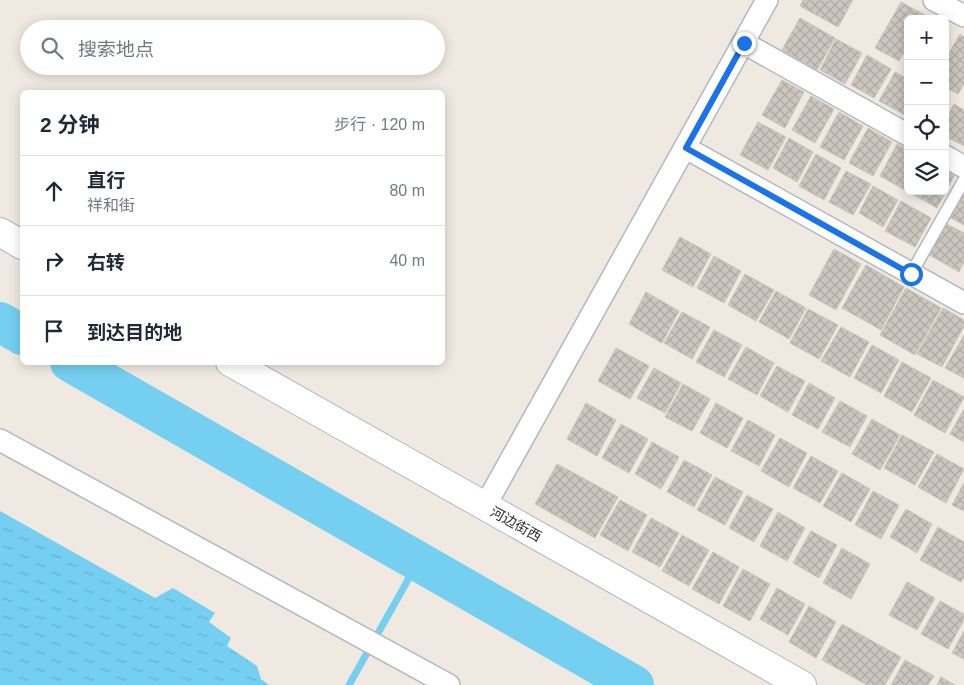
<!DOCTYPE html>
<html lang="zh">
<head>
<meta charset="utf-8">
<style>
  :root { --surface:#fff; --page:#f6f6f7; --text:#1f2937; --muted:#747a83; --line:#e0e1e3 }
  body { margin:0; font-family:Helvetica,"Noto Sans SC",sans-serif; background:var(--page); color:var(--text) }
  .controls { position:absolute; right:15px; top:15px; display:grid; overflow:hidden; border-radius:8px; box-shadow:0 2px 12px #0003 }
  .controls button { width:45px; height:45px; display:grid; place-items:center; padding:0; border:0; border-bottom:1px solid var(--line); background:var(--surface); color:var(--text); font:25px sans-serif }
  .stop { position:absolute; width:15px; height:15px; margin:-11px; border:4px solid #1a73e8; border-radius:50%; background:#fff }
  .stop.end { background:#1a73e8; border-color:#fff; box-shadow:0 1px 5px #0008 }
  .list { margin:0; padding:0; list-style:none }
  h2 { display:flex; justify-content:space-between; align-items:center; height:65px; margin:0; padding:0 20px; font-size:21px }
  h2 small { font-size:16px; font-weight:400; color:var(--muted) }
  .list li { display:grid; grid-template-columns:32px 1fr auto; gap:15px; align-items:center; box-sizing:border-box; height:70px; padding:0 20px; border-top:1px solid var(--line) }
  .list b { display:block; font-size:19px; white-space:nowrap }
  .list p { margin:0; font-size:16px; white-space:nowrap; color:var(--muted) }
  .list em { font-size:16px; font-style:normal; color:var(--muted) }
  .icon { flex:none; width:28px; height:28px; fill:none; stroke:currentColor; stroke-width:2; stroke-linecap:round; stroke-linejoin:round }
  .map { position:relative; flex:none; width:964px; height:685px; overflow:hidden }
  .search { position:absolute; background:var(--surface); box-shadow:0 2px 12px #0003; left:20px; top:20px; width:425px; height:55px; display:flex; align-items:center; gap:12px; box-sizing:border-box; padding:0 18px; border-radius:28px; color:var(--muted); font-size:19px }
  .panel { position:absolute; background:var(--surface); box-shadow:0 2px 12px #0003; left:20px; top:90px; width:425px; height:275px; border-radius:8px }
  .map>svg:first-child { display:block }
  .water { fill:url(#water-ripples) }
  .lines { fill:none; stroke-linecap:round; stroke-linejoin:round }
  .stream { stroke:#75cff0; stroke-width:7 }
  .river { stroke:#75cff0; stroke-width:40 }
  .building { fill:url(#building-cross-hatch); stroke:#cbc5ba }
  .lane-casing { stroke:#b4b7c1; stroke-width:14 }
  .street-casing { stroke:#b4b7c1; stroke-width:24 }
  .secondary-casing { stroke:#b4b7c1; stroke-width:30 }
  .lane { stroke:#fff; stroke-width:11 }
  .street { stroke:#fff; stroke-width:21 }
  .secondary { stroke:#fff; stroke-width:28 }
  .route { stroke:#1a73e8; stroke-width:6 }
  .labels { text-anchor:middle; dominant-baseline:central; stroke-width:5; stroke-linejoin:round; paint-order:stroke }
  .street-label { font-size:14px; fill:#2e2e2e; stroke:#fff }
</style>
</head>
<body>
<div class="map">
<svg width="964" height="685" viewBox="0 0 964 685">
  <defs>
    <pattern id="water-ripples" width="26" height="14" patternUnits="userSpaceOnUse" patternTransform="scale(1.25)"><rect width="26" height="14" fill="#75cff0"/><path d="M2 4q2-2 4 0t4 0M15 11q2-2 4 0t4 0" fill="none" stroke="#66b2ce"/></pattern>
    <pattern id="building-cross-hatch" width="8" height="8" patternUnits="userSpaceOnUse" patternTransform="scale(1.25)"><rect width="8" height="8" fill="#cbc7bf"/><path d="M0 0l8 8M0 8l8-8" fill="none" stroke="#afaba4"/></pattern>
  </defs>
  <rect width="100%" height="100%" fill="#efe9e1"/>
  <path class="water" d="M0,511L155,598L173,588L215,613L209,622L231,638L227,646L257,666L261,679L269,685H0Z"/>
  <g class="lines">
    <path class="stream" d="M349,685L418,562"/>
    <path class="river" d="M0,322L22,335
      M70,362L634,685"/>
  </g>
  <path class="building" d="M803,0H853L838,27L800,6Z
    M901,2L925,15L923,19H908V46L899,61L875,48Z
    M800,18L835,38L817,70L782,50Z
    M960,34L964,37V84L958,94L945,87V60Z
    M836,39L862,53L845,84L820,70Z
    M867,55L891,69L874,98L851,85Z
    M895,72L908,79V110L905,115L879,101Z
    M782,80L804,92L785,128L762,115Z
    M811,96L834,109L815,143L792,130Z
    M954,104L964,110V146L945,136V121Z
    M839,112L863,126L844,160L820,147Z
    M758,122L786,137L768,170L740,155Z
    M868,128L892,142L873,176L849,163Z
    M789,138L813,152L797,182L773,168Z
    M897,144L908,150V184L905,190L880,176Z
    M816,154L841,168L824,200L799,186Z
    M846,171L871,184L853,215L829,202Z
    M945,171L954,176L937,208L909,192L945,191Z
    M873,186L898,200L883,227L859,213Z
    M964,186V225L947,216Z
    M901,201L931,218L915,247L885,231Z
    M943,222L964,233V262L959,272L926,253Z
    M680,237L711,254L693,287L662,270Z
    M834,249L861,264L836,310L809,295Z
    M714,256L741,271L724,303L697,288Z
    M866,265L904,287L881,330L842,308Z
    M745,274L774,290L756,321L728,305Z
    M906,288L941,308L915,355L880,335Z
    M776,291L806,308L789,339L759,322Z
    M646,292L679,311L662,343L629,324Z
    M943,308L964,320V326L942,367L917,354Z
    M808,309L838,325L819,359L790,343Z
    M682,312L710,327L692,359L664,343Z
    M841,327L869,342L850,377L821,361Z
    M714,330L742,345L724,377L696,362Z
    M964,335V378L945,368Z
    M872,345L899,360L881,393L854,378Z
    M746,347L774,363L757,395L728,379Z
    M616,348L649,366L630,399L598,381Z
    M902,362L931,378L912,412L884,396Z
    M777,366L805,381L788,412L760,396Z
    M654,368L681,383L665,413L637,398Z
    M933,380L964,397L945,433L914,415Z
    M809,383L835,398L818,429L792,415Z
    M683,384L710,399L692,431L665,417Z
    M840,401L867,416L850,447L822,432Z
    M586,403L616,420L597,456L567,439Z
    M716,403L743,418L727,448L700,433Z
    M964,409V442L950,434Z
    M872,419L900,435L880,470L852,454Z
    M748,420L775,435L759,466L731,451Z
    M621,424L648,439L629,473L602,458Z
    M902,435L934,452L915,485L884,468Z
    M780,438L807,453L789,487L761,471Z
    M652,442L679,457L661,489L635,474Z
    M937,454L964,469L946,503L918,487Z
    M811,456L838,471L820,503L793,488Z
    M684,460L712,475L694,507L667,492Z
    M557,464L618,497L595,538L535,504Z
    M842,473L870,489L851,522L823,506Z
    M715,477L743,492L725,525L697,510Z
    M964,483V511L952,505Z
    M873,491L899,505L881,539L855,525Z
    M747,495L773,509L754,542L729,528Z
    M620,500L647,515L628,551L600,535Z
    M906,509L932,524L917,553L890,537Z
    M778,512L805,528L787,561L760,546Z
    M651,518L679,533L660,567L632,552Z
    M938,527L964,542V577L961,582L920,560Z
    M811,531L837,545L819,578L793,563Z
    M682,535L709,550L689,586L662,571Z
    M842,548L870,564L851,599L823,583Z
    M713,552L739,567L719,604L692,589Z
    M743,569L770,584L750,621L723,606Z
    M907,582L935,598L917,630L889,615Z
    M777,588L805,604L788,635L760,619Z
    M940,601L964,614V620L948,649L921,634Z
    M809,606L836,622L816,658L789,642Z
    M842,624L901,657L885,685H867L822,660Z
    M964,631V659L952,653Z
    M905,660L934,676L928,685H891Z
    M941,677L955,685H937Z"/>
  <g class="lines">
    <g class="lane-casing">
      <path id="lane" d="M911,274L964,180"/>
    </g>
    <g class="street-casing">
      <path id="street" d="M934,0L964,16
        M744,43L908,135
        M686,148L964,303
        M945,156L964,167
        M0,440L449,685
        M485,506L767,0"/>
    </g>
    <g class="secondary-casing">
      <path id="secondary" d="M0,232L22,245
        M230,362L802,685"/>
    </g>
    <use href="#lane" class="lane"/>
    <use href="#street" class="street"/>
    <use href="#secondary" class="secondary"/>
  </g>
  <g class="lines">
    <path class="route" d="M744,43L686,148L911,274"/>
  </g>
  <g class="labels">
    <g class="street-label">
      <text transform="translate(516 524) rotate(29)">河边街西</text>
    </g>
  </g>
</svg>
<div class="controls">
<button>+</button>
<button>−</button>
<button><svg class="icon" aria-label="locate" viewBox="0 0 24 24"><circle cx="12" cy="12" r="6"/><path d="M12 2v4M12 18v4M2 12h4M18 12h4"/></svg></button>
<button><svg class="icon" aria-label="layers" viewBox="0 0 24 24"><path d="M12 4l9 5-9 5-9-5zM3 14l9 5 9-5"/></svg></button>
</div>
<div class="stop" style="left:911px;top:274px"></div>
<div class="stop end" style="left:744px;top:43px"></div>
<div class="search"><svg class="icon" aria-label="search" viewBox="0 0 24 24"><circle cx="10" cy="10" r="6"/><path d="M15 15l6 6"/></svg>搜索地点</div>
<section class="panel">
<h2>2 分钟<small>步行 · 120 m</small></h2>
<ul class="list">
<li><svg class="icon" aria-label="ahead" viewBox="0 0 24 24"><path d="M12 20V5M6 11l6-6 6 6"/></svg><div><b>直行</b><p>祥和街</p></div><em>80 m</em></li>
<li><svg class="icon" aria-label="right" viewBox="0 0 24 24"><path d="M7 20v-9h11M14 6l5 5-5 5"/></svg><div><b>右转</b></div><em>40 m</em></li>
<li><svg class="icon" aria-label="arrive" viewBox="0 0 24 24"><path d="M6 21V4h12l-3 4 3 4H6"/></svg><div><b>到达目的地</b></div></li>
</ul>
</section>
</div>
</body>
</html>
